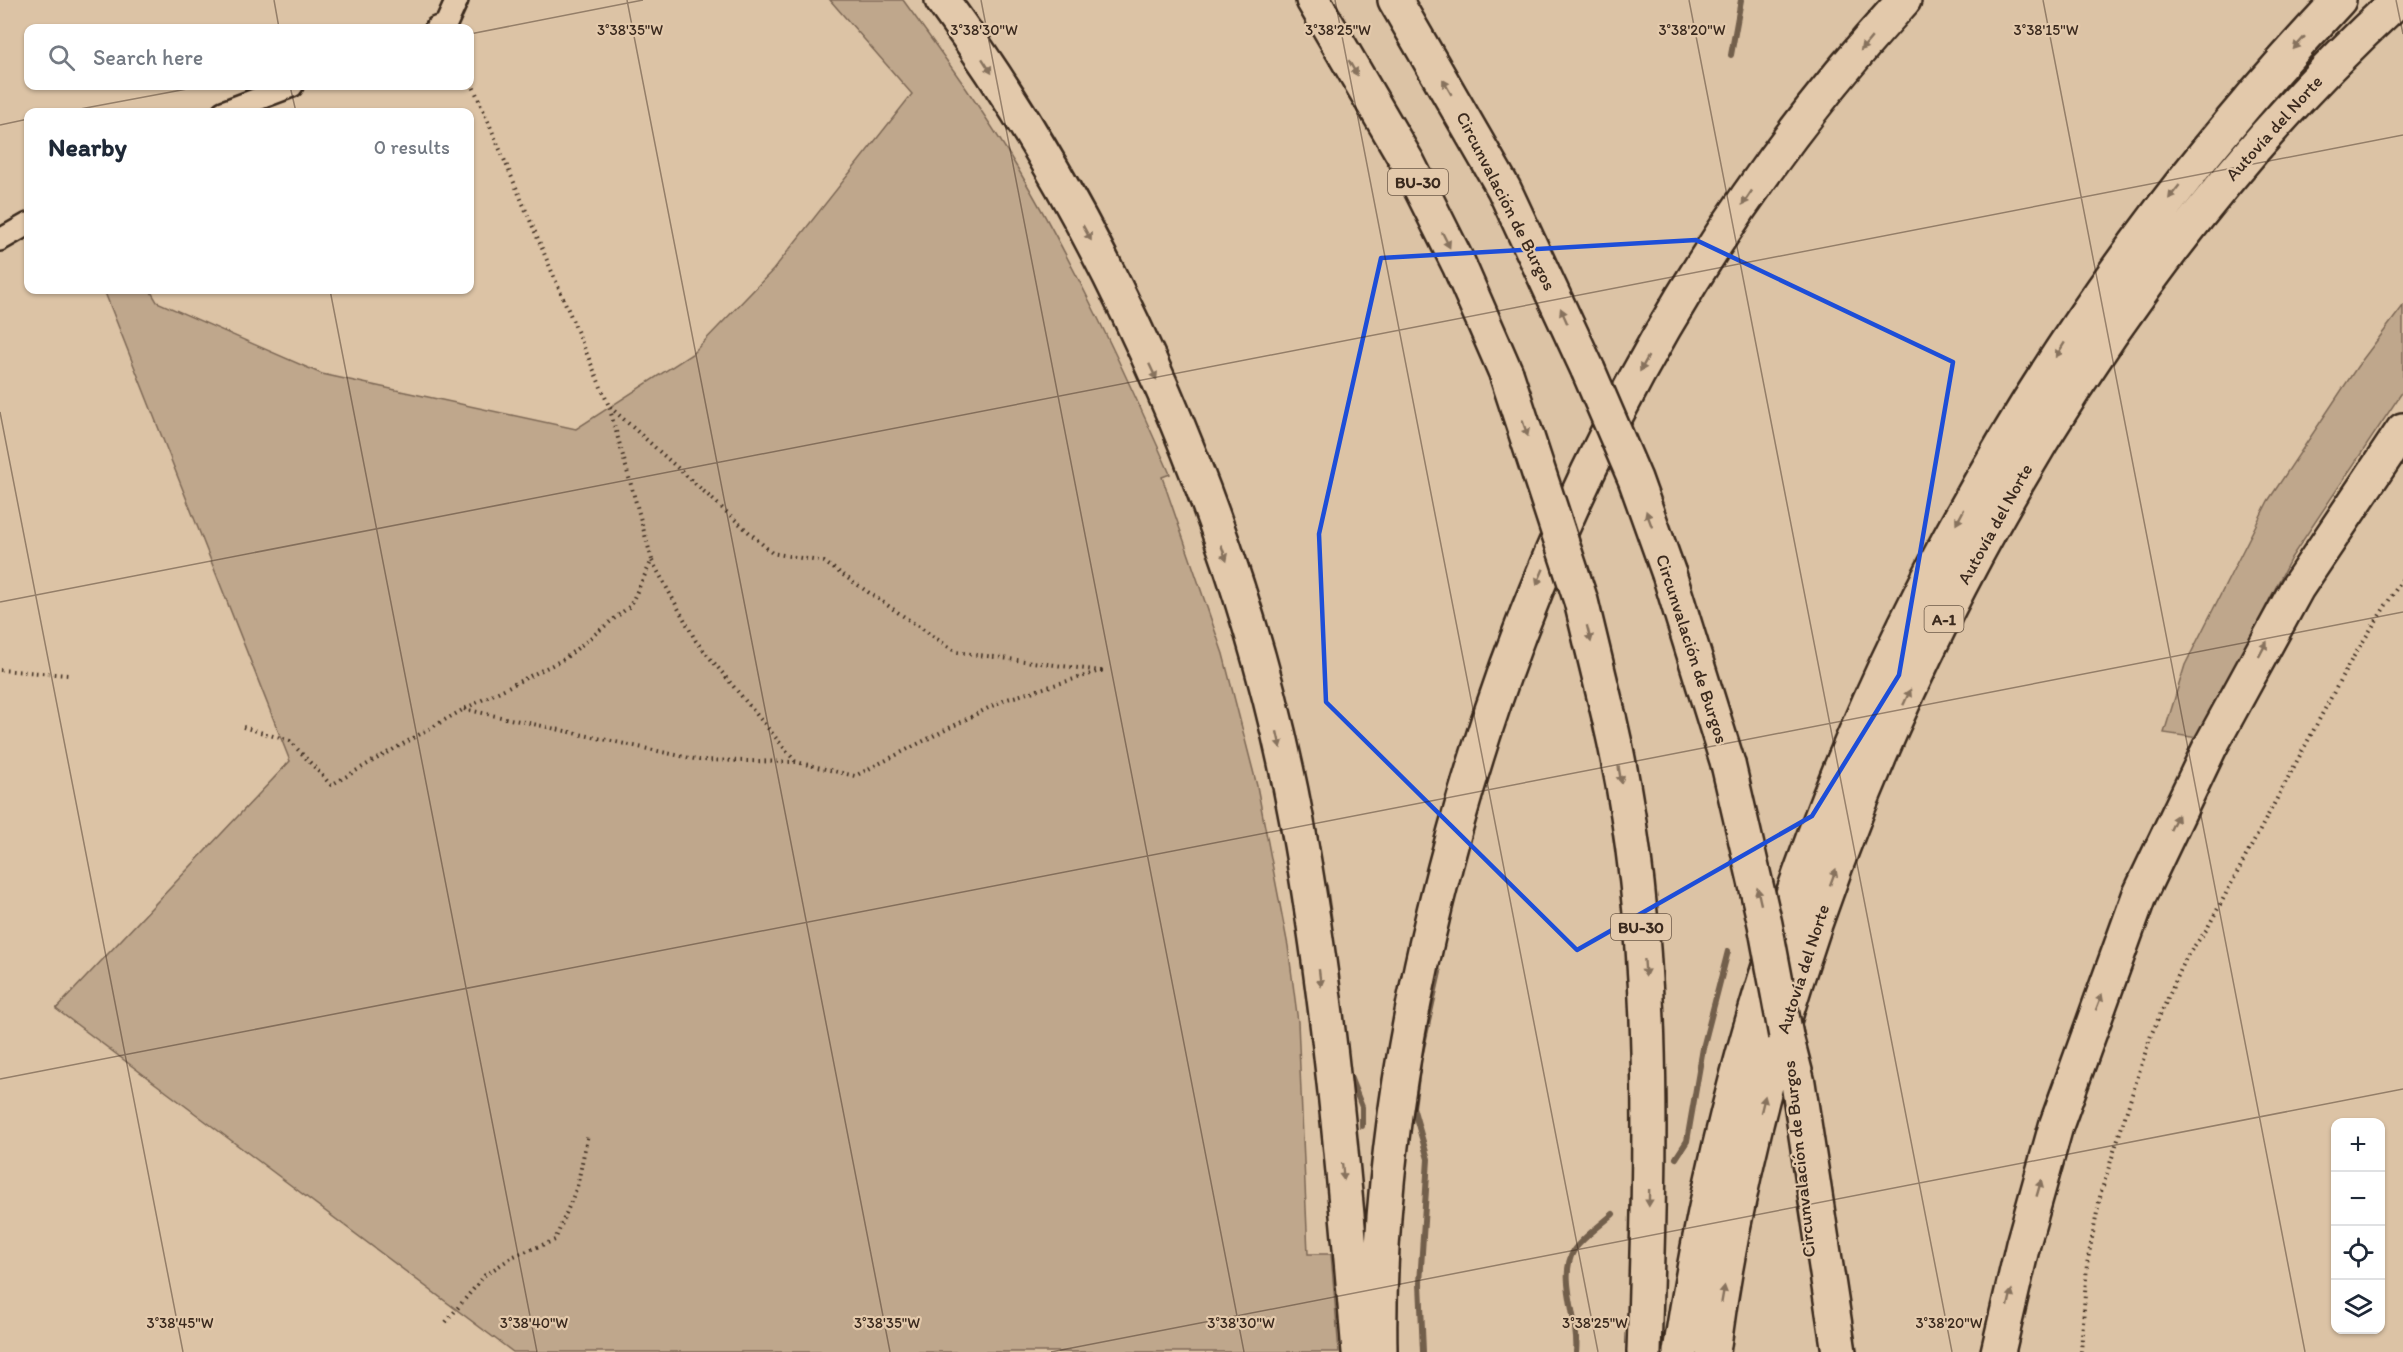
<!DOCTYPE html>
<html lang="en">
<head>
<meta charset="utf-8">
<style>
  :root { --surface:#fff; --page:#f6f6f7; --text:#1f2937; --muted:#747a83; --line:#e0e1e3 }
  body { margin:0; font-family:Itim,sans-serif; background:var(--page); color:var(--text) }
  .controls { position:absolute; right:18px; bottom:18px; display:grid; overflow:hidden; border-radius:12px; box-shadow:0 2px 4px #0004 }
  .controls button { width:54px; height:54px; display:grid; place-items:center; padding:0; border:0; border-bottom:2px solid var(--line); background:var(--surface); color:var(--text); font:30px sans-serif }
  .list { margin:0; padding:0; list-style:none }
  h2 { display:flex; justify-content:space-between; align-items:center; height:78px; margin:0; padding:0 24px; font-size:26px }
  h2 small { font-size:20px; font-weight:400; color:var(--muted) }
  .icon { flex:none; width:33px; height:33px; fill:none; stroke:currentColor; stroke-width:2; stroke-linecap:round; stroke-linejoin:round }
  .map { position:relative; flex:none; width:2403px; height:1352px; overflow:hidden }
  .search { position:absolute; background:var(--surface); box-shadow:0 2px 4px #0004; left:24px; top:24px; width:450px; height:66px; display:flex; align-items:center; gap:15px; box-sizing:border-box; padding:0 21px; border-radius:12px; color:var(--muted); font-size:22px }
  .panel { position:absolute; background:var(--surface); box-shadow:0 2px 4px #0004; left:24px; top:108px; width:450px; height:186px; border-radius:12px }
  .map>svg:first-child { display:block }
  .green { fill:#bfa78c; stroke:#7d6855; stroke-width:1.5 }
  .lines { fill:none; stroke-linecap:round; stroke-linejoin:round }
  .stream { stroke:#725e4c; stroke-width:6 }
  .minor-casing { stroke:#3b2a1e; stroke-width:26 }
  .motorway-casing { stroke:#3b2a1e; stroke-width:38 }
  .path { stroke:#3b2a1e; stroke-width:4; stroke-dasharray:1.5 4.5; stroke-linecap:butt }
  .minor { stroke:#e3c9ab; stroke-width:21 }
  .motorway { stroke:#e3c9ab; stroke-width:33 }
  .motorway-bridge-casing { stroke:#3b2a1e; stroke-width:38; stroke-linecap:butt }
  .motorway-bridge { stroke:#e3c9ab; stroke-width:33 }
  .oneway { fill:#87725d }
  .marked { fill:none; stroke:#1d4ed8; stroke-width:4.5; stroke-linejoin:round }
  .ticks { fill:none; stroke:#3b2a1e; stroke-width:1.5; stroke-opacity:0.45 }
  .labels { text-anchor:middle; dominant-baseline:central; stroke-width:4.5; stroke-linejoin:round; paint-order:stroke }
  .shield { fill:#e3c9ab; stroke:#6d5a48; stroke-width:1.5 }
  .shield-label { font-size:16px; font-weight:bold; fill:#3b2a1e }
  .street-label { font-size:18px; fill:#3b2a1e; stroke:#e3c9ab }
  .ticks-label { font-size:15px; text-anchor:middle; fill:#3b2a1e; stroke:#e3c9ab; stroke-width:4.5; stroke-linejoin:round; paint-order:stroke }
</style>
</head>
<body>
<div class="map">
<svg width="2403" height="1352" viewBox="0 0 2403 1352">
  <rect width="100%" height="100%" fill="#dcc3a5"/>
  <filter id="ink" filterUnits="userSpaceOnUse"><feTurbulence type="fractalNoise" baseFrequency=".0167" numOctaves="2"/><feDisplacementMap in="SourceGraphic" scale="12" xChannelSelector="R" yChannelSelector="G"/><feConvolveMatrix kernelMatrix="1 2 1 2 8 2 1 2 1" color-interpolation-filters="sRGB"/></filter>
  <g filter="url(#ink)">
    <path class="green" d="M830,0H903C943,55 983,110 1018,169C1076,267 1124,370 1170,474L1162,477L1223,654L1257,786L1288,946L1298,1022L1308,1254H1331L1339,1352H513L56,1009L290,761L104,290H150L157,302L322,374L576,429L692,354L773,270L912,94Z
      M2403,306V391L2291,558L2198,738L2164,733L2185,665L2268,501L2357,367Z"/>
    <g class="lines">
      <path class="stream" d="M1731,55L1741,0
        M1325,886L1330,921
        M1421,1053L1439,972
        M1419,1063L1413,1107L1428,1159L1420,1283L1423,1352
        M1349,1074L1362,1107V1126
        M1676,1158L1687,1141L1703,1048L1728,951
        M1576,1352C1580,1321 1557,1278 1574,1250C1583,1237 1601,1225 1613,1214"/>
      <g class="minor-casing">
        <path id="minor" d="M436,28L446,24L457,0
          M223,112L292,86
          M0,240L28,224"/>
      </g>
      <g class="motorway-casing">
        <path id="motorway" d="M942,0C1112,232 1245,539 1297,822C1329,997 1344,1175 1359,1352
          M1313,0L1408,163L1459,265L1506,373
          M1395,0L1504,189L1588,370
          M1669,574L1728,764
          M1609,717C1658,925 1651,1141 1644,1352
          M1786,1036L1798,1083L1839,1352
          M1380,1352C1377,1200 1400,1050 1436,903C1518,567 1670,256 1904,0
          M1680,1352C1758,837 1982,379 2339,0
          M1713,1352C1776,867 2036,332 2398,0
          M1998,1352L2023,1244L2056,1126L2139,896L2210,747L2297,588L2403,430"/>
      </g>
      <path class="path" d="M652,561L696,641L795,761
        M0,670L68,675
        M464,709L699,760L796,762L855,776L1004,700L1101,671L956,652L824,562L772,553L609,406
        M243,727L290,741L331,785L464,709L564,659L630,606L652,560L609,406L470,79
        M446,1322L485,1275L514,1256L555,1240L577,1187L588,1134
        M2081,1352L2087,1264L2101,1192L2151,1035L2187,956L2207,929L2349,664L2403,578"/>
      <use href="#minor" class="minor"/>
      <use href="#motorway" class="motorway"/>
      <g class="motorway-bridge-casing">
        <path id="motorway-bridge" d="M1588,370L1635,479L1669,574
          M1506,373L1581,601L1609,717
          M1728,764L1765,924L1786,1036"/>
      </g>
      <use href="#motorway-bridge" class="motorway-bridge"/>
    </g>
    <defs><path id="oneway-solid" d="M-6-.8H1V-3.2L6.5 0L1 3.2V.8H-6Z" transform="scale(1.5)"/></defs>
    <g class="oneway">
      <use href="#oneway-solid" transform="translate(2299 43) rotate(132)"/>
      <use href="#oneway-solid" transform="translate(1866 44) rotate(130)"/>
      <use href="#oneway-solid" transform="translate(987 66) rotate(57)"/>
      <use href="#oneway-solid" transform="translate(1353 68) rotate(60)"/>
      <use href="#oneway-solid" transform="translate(1447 87) rotate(-120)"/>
      <use href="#oneway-solid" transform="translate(2174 192) rotate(128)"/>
      <use href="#oneway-solid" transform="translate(1747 198) rotate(124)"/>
      <use href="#oneway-solid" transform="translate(1087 233) rotate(61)"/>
      <use href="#oneway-solid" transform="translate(1446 240) rotate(64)"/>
      <use href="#oneway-solid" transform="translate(1564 316) rotate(-114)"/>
      <use href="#oneway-solid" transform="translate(2060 350) rotate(122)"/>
      <use href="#oneway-solid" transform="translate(1644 364) rotate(119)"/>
      <use href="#oneway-solid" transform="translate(1153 372) rotate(65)"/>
      <use href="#oneway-solid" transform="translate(1525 428) rotate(71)"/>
      <use href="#oneway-solid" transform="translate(1960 517) rotate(118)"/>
      <use href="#oneway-solid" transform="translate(1649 519) rotate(-110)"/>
      <use href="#oneway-solid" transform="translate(1224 553) rotate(71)"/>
      <use href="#oneway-solid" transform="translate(1540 577) rotate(113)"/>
      <use href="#oneway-solid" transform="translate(1589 634) rotate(76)"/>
      <use href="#oneway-solid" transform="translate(2263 649) rotate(-62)"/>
      <use href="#oneway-solid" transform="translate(1907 697) rotate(-65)"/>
      <use href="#oneway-solid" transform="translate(1279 740) rotate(77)"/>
      <use href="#oneway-solid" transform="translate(1620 775) rotate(80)"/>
      <use href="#oneway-solid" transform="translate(2174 822) rotate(-65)"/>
      <use href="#oneway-solid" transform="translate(1833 877) rotate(-70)"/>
      <use href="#oneway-solid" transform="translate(1759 896) rotate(-103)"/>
      <use href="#oneway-solid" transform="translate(1645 968) rotate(86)"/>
      <use href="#oneway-solid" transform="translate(1320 978) rotate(83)"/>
      <use href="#oneway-solid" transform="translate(2099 1002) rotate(-69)"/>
      <use href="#oneway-solid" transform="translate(1763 1104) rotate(-76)"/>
      <use href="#oneway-solid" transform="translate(1343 1172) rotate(84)"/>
      <use href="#oneway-solid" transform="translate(2039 1188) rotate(-74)"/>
      <use href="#oneway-solid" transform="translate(1649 1198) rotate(91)"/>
      <use href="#oneway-solid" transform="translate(1723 1294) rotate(-80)"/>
      <use href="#oneway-solid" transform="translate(2010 1298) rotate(-77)"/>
    </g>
  </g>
  <path class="marked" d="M1696,240L1953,362L1899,675L1812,816L1577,950L1326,702L1319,534L1381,258Z"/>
  <path class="ticks" d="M274,0L279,28M627,0L890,1352M981,0L1244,1352M1335,0L1598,1352M1689,0L1952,1352M2043,0L2305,1352M2396,0L2403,34M470,34L643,0M290,86L296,112M64,112L203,86M0,125L28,119M330,290L537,1352M0,412L183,1352M0,602L2403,135M0,1079L2403,612M1051,1352L2403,1089"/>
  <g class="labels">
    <g class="shield">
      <rect x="1388" y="169" width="60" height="26" rx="4.5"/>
      <rect x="1924.5" y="606" width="39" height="26" rx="4.5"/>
      <rect x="1611" y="914" width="60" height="26" rx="4.5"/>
    </g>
    <g class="shield-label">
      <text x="1418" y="182">BU-30</text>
      <text x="1944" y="619">A-1</text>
      <text x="1641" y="927">BU-30</text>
    </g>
    <g class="street-label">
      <text transform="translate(2274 128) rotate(-48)">Autovía del Norte</text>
      <text transform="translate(1506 201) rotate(63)">Circunvalación de Burgos</text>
      <text transform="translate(1995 524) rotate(-61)">Autovía del Norte</text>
      <text transform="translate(1692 649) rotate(72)">Circunvalación de Burgos</text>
      <text transform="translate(1803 969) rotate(-72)">Autovía del Norte</text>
      <text transform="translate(1799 1159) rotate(-96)">Circunvalación de Burgos</text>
    </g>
  </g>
  <g class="ticks-label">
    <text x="630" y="35">3°38'35"W</text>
    <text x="984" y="35">3°38'30"W</text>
    <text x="1338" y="35">3°38'25"W</text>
    <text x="1692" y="35">3°38'20"W</text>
    <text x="2046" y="35">3°38'15"W</text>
    <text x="180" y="1328">3°38'45"W</text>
    <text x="534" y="1328">3°38'40"W</text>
    <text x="887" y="1328">3°38'35"W</text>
    <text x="1241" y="1328">3°38'30"W</text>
    <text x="1595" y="1328">3°38'25"W</text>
    <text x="1949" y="1328">3°38'20"W</text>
  </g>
</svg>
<div class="controls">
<button>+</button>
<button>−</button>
<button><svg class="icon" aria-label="locate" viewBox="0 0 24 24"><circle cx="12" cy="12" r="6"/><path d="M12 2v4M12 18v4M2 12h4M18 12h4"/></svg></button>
<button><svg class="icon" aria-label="layers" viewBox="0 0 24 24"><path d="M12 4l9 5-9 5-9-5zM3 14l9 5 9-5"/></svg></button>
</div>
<div class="search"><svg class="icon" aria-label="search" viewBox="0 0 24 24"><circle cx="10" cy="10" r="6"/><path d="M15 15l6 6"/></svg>Search here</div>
<section class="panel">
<h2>Nearby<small>0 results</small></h2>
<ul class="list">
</ul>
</section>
</div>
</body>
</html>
